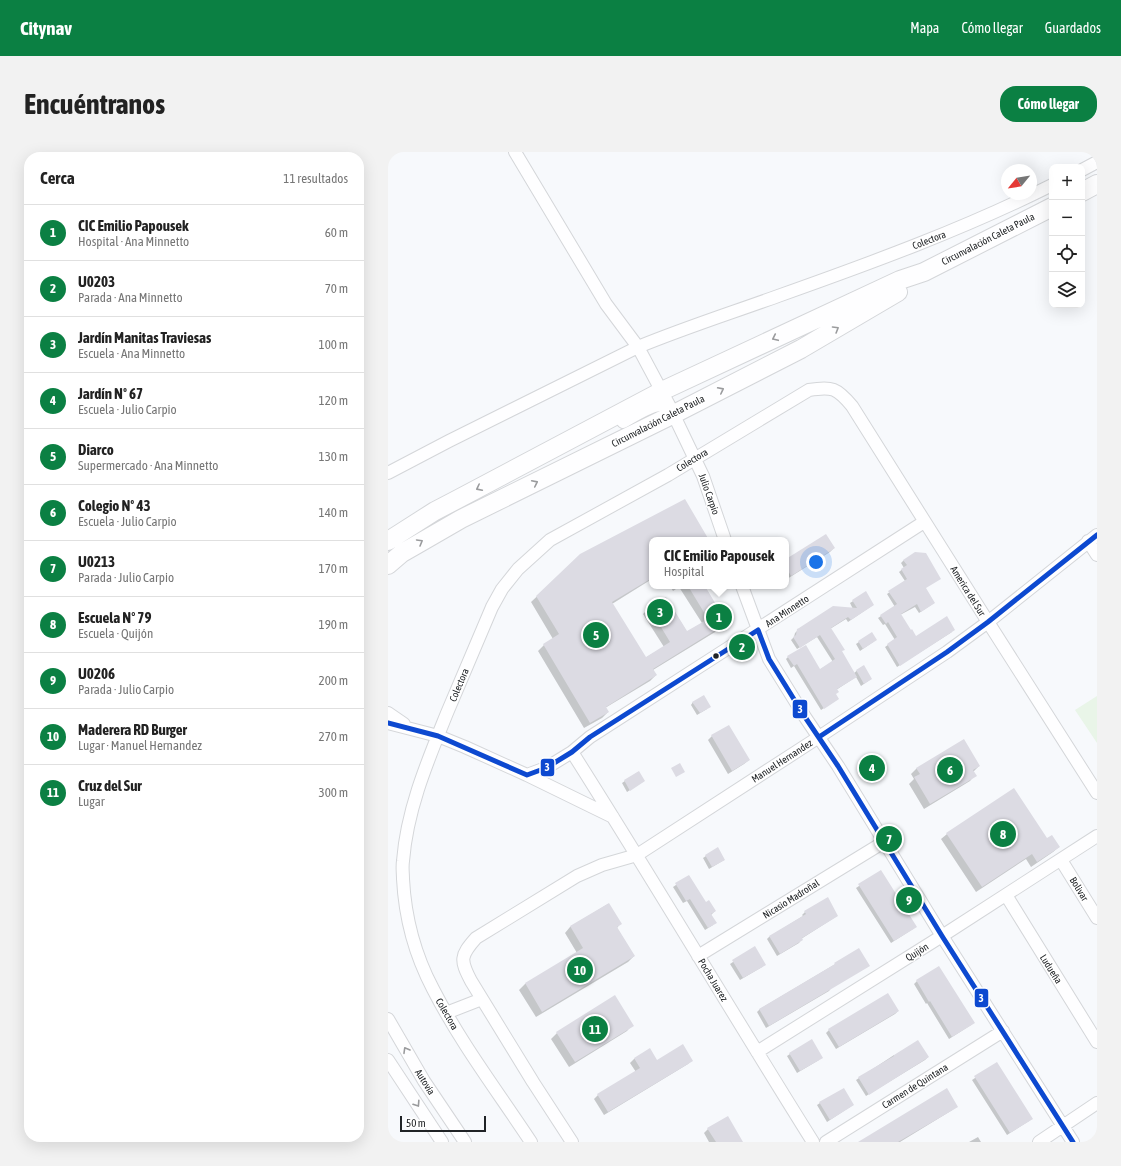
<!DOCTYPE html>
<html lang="es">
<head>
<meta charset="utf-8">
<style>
  :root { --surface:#fff; --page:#f2f2f2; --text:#222; --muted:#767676; --line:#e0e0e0; --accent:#0b8043 }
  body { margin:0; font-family:"Asap Condensed",sans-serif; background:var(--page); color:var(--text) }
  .controls { position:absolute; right:12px; top:12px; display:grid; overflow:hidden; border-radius:8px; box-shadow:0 4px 16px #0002 }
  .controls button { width:36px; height:36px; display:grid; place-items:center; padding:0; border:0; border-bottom:1px solid var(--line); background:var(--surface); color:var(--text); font:20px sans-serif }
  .compass { position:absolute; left:613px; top:12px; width:36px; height:36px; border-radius:50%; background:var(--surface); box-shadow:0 4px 16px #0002; rotate:240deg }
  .scale { position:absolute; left:12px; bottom:10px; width:86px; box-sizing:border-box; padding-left:4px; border:2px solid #202326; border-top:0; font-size:11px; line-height:14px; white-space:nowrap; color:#202326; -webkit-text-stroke:3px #fff; paint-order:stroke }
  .you { position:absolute; left:428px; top:410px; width:14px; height:14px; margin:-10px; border:3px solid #fff; border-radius:50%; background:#1a73e8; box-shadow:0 0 0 6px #1a73e833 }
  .badge { display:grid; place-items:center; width:26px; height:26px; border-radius:50%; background:var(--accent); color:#fff; font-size:13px; font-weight:700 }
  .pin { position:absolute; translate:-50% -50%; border:2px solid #fff; box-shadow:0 1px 4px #0006 }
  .popup { position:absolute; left:261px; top:385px; width:140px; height:52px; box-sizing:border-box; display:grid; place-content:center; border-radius:8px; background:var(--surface); filter:drop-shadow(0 1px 3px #0005); font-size:13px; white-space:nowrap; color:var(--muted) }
  .popup b { font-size:15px; color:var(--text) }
  .popup::after { content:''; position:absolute; left:50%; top:100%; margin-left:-8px; border:8px solid transparent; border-top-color:var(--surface) }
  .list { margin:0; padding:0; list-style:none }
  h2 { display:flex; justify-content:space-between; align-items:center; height:52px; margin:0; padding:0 16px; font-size:17px }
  h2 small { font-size:13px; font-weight:400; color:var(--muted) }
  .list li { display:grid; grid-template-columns:26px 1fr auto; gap:12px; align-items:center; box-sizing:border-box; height:56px; padding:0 16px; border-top:1px solid var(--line) }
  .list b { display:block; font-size:15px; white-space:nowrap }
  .list p { margin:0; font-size:13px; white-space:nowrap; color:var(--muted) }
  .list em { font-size:13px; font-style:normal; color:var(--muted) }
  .icon { flex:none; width:22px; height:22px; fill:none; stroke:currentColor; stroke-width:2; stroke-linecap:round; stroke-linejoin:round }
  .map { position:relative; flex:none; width:709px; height:990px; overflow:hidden; border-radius:16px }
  header { display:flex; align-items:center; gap:24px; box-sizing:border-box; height:56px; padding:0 20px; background:var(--accent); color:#fff }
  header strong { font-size:19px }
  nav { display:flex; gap:22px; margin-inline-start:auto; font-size:14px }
  .intro { display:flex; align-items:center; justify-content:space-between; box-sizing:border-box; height:96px; padding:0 24px }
  h1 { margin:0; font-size:28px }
  .button { padding:10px 18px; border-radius:16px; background:var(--accent); color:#fff; font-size:14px; font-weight:700 }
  main { display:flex; gap:24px; padding:0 24px }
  aside { flex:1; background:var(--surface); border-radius:16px; box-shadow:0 4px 16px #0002 }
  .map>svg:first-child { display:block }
  .green { fill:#e9f5e8 }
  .shadow { fill:#0003 }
  .building { fill:#dcdbe3 }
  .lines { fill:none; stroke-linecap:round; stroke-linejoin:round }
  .minor-casing { stroke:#d4d6d9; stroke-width:14 }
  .highway-casing { stroke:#d4d6d9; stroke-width:20 }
  .minor { stroke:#fefeff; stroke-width:12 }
  .highway { stroke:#fefeff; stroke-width:18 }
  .bus-1-casing { stroke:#fff; stroke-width:8 }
  .bus-1 { stroke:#0d49d0; stroke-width:5 }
  .oneway { stroke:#9a9b9d }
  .bus-dot { fill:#202326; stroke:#fff; stroke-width:1.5 }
  .labels { text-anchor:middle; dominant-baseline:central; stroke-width:3; stroke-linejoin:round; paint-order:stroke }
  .street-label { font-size:10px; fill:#202326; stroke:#fff }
  .line-badge { stroke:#fff; stroke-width:1.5 }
  .badge-label { font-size:11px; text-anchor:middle; font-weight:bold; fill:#fff }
</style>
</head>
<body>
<header>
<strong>Citynav</strong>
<nav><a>Mapa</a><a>Cómo llegar</a><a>Guardados</a></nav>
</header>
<div class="intro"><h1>Encuéntranos</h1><a class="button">Cómo llegar</a></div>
<main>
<aside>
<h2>Cerca<small>11 resultados</small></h2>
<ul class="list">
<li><span class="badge">1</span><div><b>CIC Emilio Papousek</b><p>Hospital · Ana Minnetto</p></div><em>60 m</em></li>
<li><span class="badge">2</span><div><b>U0203</b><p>Parada · Ana Minnetto</p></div><em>70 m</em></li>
<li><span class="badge">3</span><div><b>Jardín Manitas Traviesas</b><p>Escuela · Ana Minnetto</p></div><em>100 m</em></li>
<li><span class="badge">4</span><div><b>Jardín Nº 67</b><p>Escuela · Julio Carpio</p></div><em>120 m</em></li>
<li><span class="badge">5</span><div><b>Diarco</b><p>Supermercado · Ana Minnetto</p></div><em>130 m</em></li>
<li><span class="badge">6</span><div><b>Colegio Nº 43</b><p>Escuela · Julio Carpio</p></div><em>140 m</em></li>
<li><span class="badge">7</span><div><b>U0213</b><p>Parada · Julio Carpio</p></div><em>170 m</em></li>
<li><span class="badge">8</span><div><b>Escuela N° 79</b><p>Escuela · Quijón</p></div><em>190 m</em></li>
<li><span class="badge">9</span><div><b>U0206</b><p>Parada · Julio Carpio</p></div><em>200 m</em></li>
<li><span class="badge">10</span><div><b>Maderera RD Burger</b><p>Lugar · Manuel Hernandez</p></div><em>270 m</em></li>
<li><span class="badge">11</span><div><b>Cruz del Sur</b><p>Lugar</p></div><em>300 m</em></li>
</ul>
</aside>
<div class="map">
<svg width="709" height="990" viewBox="0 0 709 990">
  <rect width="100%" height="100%" fill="#f7f9fc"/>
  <path class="green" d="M709,544V591L687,558Z"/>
  <path class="shadow" d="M297,349L320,388H264V427L224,452L257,506L276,495L255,462L261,456L278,446L299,480L314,471L291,435L285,439L282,434H315L338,471L332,477L265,518L268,523L262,529L217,556L220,560L214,566L196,576L150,499L156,493L165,487L143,450L193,403Z
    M446,396L442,400L399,427L398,426V408Z
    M516,408L537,436L546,451L531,461L527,455L512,463L523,479L528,485L564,480L509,515L497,495L507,488L497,472L495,473L490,466L507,455L499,442L517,429L511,420L516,416L513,411Z
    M478,441L485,453L460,470L458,467L442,477L453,499L466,521L475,514L483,527L473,534L468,525L448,538L447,542L450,547L433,558L406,514L403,516L398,507L400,505L431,518L445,510L429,485L409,497L403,488L406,485L407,481L412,476L465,457L462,451Z
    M484,481L485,490L472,499L468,492Z
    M305,550L319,557L309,563L303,553Z
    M324,584L361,608L356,612L340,622L320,588Z
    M591,614L585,620L587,623L582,629L536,657L521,632L526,627L523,622L529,616Z
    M250,620L256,629L239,640L234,631Z
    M559,682L659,688L671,695L665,700L643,715L638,707L588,740L553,687Z
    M318,704L336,708L321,717L315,706Z
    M492,720L525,777L503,791L468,736Z
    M301,724L318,752L327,759L323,763L325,773L317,778L299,749L295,751L285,735Z
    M220,752L232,772L229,776L246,804L240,810L148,865L131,838L137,832L189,801L177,781L182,775Z
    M417,760L449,764L413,787V788L411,791L389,804L379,787L381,785L415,764L414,763Z
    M366,796L374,815L352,828L342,812Z
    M471,798L441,839L378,876L369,860L372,857Z
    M529,829L583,873L561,887L539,851L538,852L526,832Z
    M510,859L507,862L448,897L438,881L441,878Z
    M244,873L239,879L181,915L163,887L169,881Z
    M261,898L268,909L304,908L300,912L216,963L206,947L210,943L248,920L242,911L246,907Z
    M402,902L431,908L409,921L399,904Z
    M506,903L540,905L537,908L478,944L468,928Z
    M608,912L641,969L619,983L584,928Z
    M432,951L465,953L439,970L429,953Z
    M566,957L512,990H472Z
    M320,977L354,990H321L316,981Z
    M590,985L593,990H581Z"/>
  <path class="building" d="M297,347L321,388H264V426L224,450L258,505L282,490L261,455L278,445L299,479L320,467L300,434H317L339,471L265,517L269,523L218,555L221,560L202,571L155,492L171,482L148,444L192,402Z
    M438,382L447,396L403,424L398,415V407Z
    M527,400L538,401L553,427L538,436L547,451L533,460L529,452L513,462L523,478L524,477L528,484L559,464L567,478L512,514L499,492L509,485L500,470L498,472L492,463L509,452L500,439L519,427L513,417L519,413L515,408Z
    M478,439L486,453L463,468L460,465L443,476L457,498L454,499L469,525L449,537L451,540L448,542L451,547L436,557L409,512L406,514L399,504L418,493L432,517L447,507L432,483L412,496L405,485L408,483L409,477L411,476L445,454L469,456L464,448Z
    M484,480L489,488L475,497L470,489Z
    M476,513L484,527L476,532L468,518Z
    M316,543L323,555L312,561L304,550Z
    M341,573L362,608L344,619L323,583Z
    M576,587L592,614L585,618L589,624L542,652L526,625L532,622L528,616Z
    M292,611L297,620L288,625L283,616Z
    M251,619L257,629L242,639L236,628Z
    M626,636L659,686L664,683L672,695L649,710L644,702L594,735L558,681Z
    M330,695L337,708L324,715L317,703Z
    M493,718L529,775L506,789L470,732Z
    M301,723L318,750L321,748L328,759L323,762L329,771L320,776L302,747L298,749L287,731Z
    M440,745L450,764L414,786L415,788L392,802L381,784L418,762L416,759Z
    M221,751L234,772L229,775L247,804L154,860L137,831L195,796L182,774Z
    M367,794L378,813L355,826L344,808Z
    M471,796L482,814L381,874L371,857L447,812L446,811Z
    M551,814L587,871L564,885L542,849L541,850L528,828Z
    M500,841L511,859L451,895L440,877Z
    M227,843L246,874L187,910L168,880Z
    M424,887L435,906L412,919L401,901Z
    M530,888L541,905L481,943L470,925L506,904V903Z
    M295,892L305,909L220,960L209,942L252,916L246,906L262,896L269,908Z
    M609,910L645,967L622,981L586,924Z
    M456,936L466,953L442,968L431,950Z
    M559,936L570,955L510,990H470Z
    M340,964L355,990H328L319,976Z"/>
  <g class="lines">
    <g class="minor-casing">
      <path id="minor" d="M127,0L218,152L250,195L281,253L315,324L337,388
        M694,18L709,10
        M235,270C248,263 266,250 281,253
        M0,321L61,289L250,195C296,176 343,161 390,144C483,111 576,77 664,33
        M700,389L709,403
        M354,434L381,507L417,565L450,614L554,784L685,990
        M0,561L16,572
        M0,571L50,584L77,595L139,623L225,665
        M184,600C266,729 344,861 425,990
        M139,623L158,616L184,600L202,585L536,370
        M673,708L709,766
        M618,743L709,890
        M310,804L496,690
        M58,861L94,847
        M0,867L36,929L77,990
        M369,900L554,784L709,684
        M0,908L54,990
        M143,990C110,940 72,890 45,837C27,803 17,765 15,727C15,721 14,715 15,709C19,657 40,608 59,561C74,526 89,491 104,455L114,437L130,417L162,388L280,323L421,238C444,234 449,236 464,254L600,470L709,641
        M184,990L145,930L83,829C72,808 72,804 88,786L189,724L214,713L249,703L431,585L559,500L600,470L709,383
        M438,990L615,879
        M651,990L709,951"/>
    </g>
    <g class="highway-casing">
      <path id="highway" d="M694,40L709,32
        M0,389L47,359L70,347L274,239L512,128L536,120L664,55
        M0,413L14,401L28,393L73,367L286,262L413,197L510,140"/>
    </g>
    <use href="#minor" class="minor"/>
    <use href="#highway" class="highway"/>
    <g class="bus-1-casing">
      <path id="bus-1" d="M0,571L50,584L139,623L158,616L184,600L202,585L370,478L381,507L417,565L450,614L554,784L685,990
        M431,585L559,500L600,470L709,383"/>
    </g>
    <use href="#bus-1" class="bus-1"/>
  </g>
  <defs><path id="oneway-chevron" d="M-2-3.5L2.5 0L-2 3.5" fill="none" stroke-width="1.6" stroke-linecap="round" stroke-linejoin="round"/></defs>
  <g class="oneway">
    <use href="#oneway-chevron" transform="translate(448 177) rotate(-31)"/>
    <use href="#oneway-chevron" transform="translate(387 186) rotate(155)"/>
    <use href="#oneway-chevron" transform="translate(333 238) rotate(-27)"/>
    <use href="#oneway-chevron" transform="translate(147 331) rotate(-26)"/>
    <use href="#oneway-chevron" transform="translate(91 336) rotate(153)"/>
    <use href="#oneway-chevron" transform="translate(32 390) rotate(-30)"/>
    <use href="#oneway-chevron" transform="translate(18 898) rotate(-120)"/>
    <use href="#oneway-chevron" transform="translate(29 952) rotate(57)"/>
  </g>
  <circle class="bus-dot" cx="328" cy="504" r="3.5"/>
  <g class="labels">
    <g class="street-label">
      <text transform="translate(600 87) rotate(-27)">Circunvalación Caleta Paula</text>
      <text transform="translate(541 88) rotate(-21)">Colectora</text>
      <text transform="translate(270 269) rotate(-27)">Circunvalación Caleta Paula</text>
      <text transform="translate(304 308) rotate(-31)">Colectora</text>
      <text transform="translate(321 342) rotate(70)">Julio Carpio</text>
      <text transform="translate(580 439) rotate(58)">America del Sur</text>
      <text transform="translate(399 459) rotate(-33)">Ana Minnetto</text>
      <text transform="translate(71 533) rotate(-67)">Colectora</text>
      <text transform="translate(394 609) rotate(-33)">Manuel Hernandez</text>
      <text transform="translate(691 737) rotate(58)">Bolivar</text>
      <text transform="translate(403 747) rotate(-32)">Nicasio Madroñal</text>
      <text transform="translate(529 800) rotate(-32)">Quijón</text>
      <text transform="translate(663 817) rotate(58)">Ludueña</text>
      <text transform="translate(325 828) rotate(59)">Pocha Juarez</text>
      <text transform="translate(59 862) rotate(60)">Colectora</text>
      <text transform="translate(37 930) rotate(58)">Autovía</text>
      <text transform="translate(527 934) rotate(-32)">Carmen de Quintana</text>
    </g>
  </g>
  <g class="line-badge">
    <rect x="404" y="547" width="16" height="20" rx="4" fill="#0d49d0"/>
    <rect x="152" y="606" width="15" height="19" rx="4" fill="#0d49d0"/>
    <rect x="586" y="836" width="15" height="20" rx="4" fill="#0d49d0"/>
  </g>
  <g class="badge-label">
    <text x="412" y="561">3</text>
    <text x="159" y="619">3</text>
    <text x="593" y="850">3</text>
  </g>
</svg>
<div class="controls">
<button>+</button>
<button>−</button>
<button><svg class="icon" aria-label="locate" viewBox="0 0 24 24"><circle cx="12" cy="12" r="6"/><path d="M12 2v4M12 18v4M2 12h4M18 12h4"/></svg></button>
<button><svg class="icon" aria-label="layers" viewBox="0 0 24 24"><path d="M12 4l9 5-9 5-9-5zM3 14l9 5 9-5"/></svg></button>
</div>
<svg class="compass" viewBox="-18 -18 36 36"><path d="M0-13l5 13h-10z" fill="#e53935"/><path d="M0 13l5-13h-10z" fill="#767676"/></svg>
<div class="scale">50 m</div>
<div class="you"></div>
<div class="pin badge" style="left:331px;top:465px">1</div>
<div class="popup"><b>CIC Emilio Papousek</b>Hospital</div>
<div class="pin badge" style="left:354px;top:495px">2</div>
<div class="pin badge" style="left:272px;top:460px">3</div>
<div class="pin badge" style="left:484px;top:616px">4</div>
<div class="pin badge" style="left:208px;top:483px">5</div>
<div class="pin badge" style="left:562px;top:618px">6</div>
<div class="pin badge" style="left:501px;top:687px">7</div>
<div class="pin badge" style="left:615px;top:682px">8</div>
<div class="pin badge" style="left:521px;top:748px">9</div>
<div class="pin badge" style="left:192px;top:818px">10</div>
<div class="pin badge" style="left:207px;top:877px">11</div>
</div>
</main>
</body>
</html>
